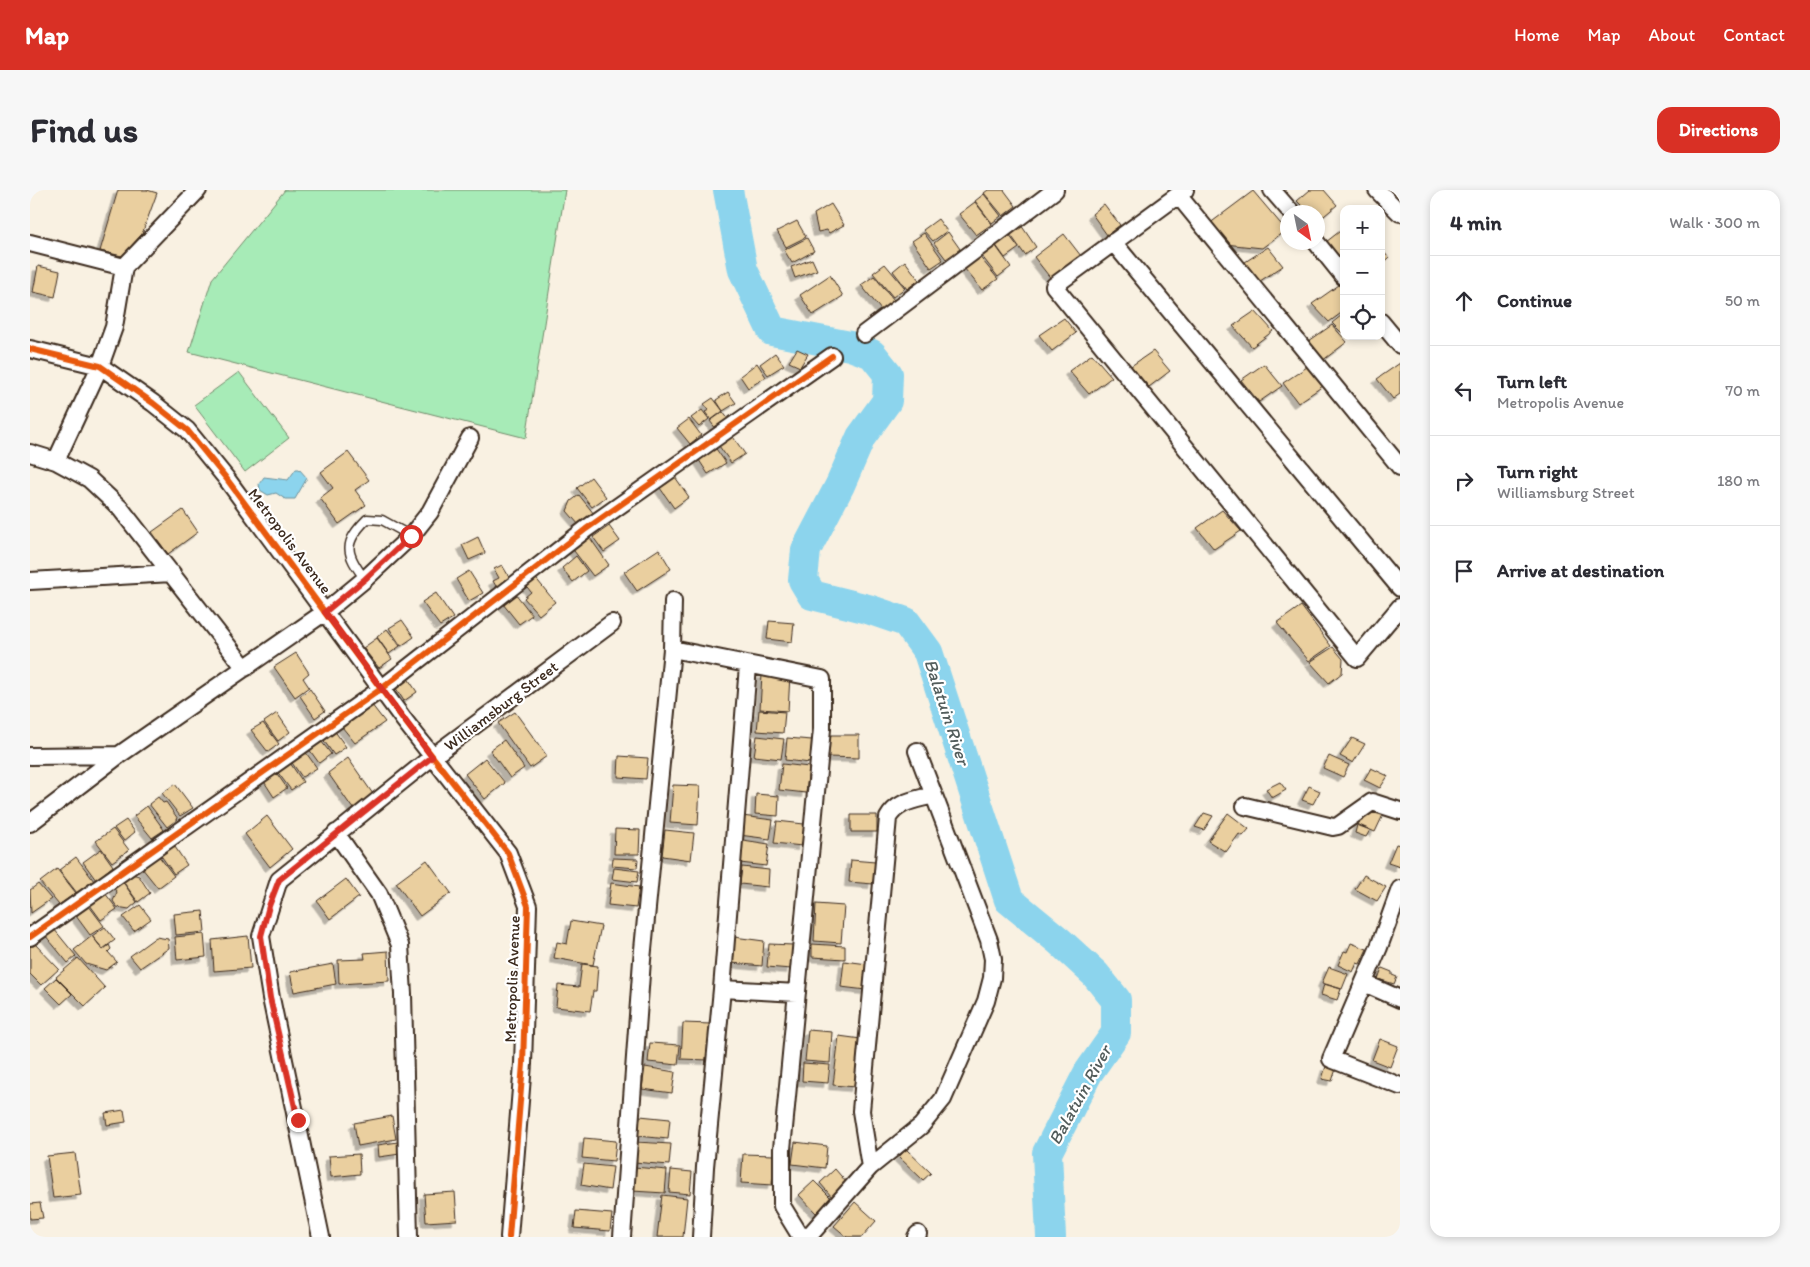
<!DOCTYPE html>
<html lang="en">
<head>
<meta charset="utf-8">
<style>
  :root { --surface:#fff; --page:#f7f7f7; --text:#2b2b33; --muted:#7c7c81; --line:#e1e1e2; --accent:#d93025 }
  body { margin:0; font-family:Itim,sans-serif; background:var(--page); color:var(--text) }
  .controls { position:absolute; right:15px; top:15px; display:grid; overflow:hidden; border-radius:10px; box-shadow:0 2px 8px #0003 }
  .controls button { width:45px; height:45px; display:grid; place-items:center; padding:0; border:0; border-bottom:1px solid var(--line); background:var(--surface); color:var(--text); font:25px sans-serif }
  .compass { position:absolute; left:1250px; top:15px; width:45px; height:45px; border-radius:50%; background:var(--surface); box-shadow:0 2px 8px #0003; rotate:147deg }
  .stop { position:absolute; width:15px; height:15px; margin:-11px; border:4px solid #d93025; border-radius:50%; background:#fff }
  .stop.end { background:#d93025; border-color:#fff; box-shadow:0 1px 5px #0008 }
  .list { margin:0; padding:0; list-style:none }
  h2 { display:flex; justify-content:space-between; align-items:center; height:65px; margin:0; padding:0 20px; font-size:21px }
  h2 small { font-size:16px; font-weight:400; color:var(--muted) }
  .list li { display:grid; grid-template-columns:32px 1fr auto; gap:15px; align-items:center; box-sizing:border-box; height:90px; padding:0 20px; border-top:1px solid var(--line) }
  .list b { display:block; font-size:19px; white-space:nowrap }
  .list p { margin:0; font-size:16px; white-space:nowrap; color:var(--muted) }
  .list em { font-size:16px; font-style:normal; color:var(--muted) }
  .icon { flex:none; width:28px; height:28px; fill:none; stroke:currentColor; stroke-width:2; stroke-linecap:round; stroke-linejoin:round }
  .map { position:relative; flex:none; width:1370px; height:1047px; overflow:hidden; border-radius:15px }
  header { display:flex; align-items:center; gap:30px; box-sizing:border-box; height:70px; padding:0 25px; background:var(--accent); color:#fff }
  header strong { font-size:24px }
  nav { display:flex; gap:28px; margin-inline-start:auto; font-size:18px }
  .intro { display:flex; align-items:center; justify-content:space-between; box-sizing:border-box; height:120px; padding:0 30px }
  h1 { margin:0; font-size:35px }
  .button { padding:12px 22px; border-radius:15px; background:var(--accent); color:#fff; font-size:18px; font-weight:700 }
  main { display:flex; gap:30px; padding:0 30px }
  aside { flex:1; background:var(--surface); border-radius:15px; box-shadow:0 2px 8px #0003 }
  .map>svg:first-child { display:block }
  .green { fill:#a7ebb7; stroke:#718a6a }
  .water { fill:#8cd4ed; stroke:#6c909a }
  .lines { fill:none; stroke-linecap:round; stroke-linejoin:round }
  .river { stroke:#8cd4ed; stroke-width:30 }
  .building { fill:#eacf9f; stroke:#3b2a1e; filter:url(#shadow) }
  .lane-casing { stroke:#3b2a1e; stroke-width:11 }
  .street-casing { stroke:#3b2a1e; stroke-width:20 }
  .lane { stroke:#fff; stroke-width:8 }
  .street { stroke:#fff; stroke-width:16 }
  .cycleway-casing { stroke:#fff; stroke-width:9 }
  .cycleway { stroke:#e8590c; stroke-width:6 }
  .route { stroke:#d93025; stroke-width:6 }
  .labels { text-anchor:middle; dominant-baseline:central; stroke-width:4.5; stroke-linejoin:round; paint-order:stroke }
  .street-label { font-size:16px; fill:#3b2a1e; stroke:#fff }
  .water-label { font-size:18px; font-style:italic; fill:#535d5c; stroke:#fff }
</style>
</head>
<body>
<header>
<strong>Map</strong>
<nav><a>Home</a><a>Map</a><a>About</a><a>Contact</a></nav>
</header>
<div class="intro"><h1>Find us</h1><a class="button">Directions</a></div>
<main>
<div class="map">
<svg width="1370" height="1047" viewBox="0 0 1370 1047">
  <defs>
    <filter id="shadow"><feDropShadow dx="-4.5" dy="4.5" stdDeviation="0" flood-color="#0004"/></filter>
  </defs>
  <rect width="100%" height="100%" fill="#f9f1e2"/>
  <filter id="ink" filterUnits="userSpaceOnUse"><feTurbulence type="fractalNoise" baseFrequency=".02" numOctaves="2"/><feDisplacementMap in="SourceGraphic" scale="10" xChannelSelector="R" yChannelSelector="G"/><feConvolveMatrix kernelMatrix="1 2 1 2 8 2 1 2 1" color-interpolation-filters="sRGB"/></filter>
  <g filter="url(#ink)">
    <path class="green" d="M255,0H535L496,248L159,162L182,89Z
      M209,182L259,248L215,282L164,215Z"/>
    <path class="water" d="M266,279H269L277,288L265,309H255L246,303L238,305L230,300L229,294L234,287L258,290Z"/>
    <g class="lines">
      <path class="river" d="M698,0L713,80L742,141L820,156L842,164L858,184L857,211L831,247L810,295L776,360L773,390L782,405L838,419L876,432L898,462L979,710L1029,751L1065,784L1086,810V843L1058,883L1017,963L1021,1047"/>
    </g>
    <path class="building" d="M88,0H117L127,3L112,44L92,66L70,61Z
      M958,0H974L986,16L973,26L954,3Z
      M1280,0H1294L1307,15L1288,31V22H1278L1267,11Z
      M1223,1L1256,40L1232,58L1195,54L1179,34Z
      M954,4L971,26L962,33L945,11Z
      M945,12L962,34L946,45L929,24Z
      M801,14L814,35L799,43L797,40L788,42L784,24Z
      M1074,14L1090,35L1077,45L1062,24Z
      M908,29L917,41L903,51L893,40Z
      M767,31L776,47L756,57L747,41Z
      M991,35L1006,57L995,65L980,44Z
      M1314,38V71L1296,52Z
      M918,42L930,59L916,69L904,53Z
      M894,43L913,70L901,78L882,51Z
      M1034,44L1051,66L1022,90L1004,67Z
      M979,45L989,58L975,68L965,54Z
      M777,48L784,61L762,73L754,60Z
      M965,55L981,77L968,87L951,65Z
      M1238,57L1253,76L1227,93L1212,74Z
      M1351,59L1359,68L1351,75Z
      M948,65L968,89L952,100L934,78Z
      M782,69L787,80L765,88L761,77Z
      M875,71L889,90L877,99L863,81Z
      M855,74L875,98L863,107L843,83Z
      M8,76L30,81L25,107L3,102Z
      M800,85L813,106L783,125L770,105Z
      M844,86L864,110L851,120L831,95Z
      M1309,95L1314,100V121L1299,132L1282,114Z
      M1225,121L1243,141L1222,157L1203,136Z
      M1312,125L1314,127V145L1302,133Z
      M1034,128L1046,143L1022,161L1009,145Z
      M1302,135L1317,152L1292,171L1276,153Z
      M767,159L778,164L770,177L759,172Z
      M1123,161L1140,181L1119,197L1101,176Z
      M745,163L754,175L738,185L730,174Z
      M1062,164L1082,187L1059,204L1039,181Z
      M727,173L736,187L718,198L710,186Z
      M1370,173V204L1363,209L1347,189Z
      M1234,174L1252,196L1229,212L1211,190Z
      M1277,177L1293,196L1268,213L1253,193Z
      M698,202L706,213L693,221L686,210Z
      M683,208L693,221L681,230L675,222L679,220L674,214Z
      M672,220L679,229L669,237L661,228Z
      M693,222L699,230L686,239L680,231Z
      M659,229L671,245L660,254L647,238Z
      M701,244L715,264L701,273L687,253Z
      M684,256L696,273L678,284L667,267Z
      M318,262L339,290L325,300L336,315L309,334L290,308L303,298L291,282Z
      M643,284L659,307L644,318L630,298L639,292L636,289Z
      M561,287L576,307L562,317L547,298Z
      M549,305L564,324L549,335L537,321L541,311Z
      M153,320L168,342L138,364L122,342Z
      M1192,320L1211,341L1184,359L1167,338Z
      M579,336L590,351L574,362L563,347Z
      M558,345L579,375L563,386L541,357Z
      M448,347L455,363L439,370L432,355Z
      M629,359L641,379L607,401L594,382Z
      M546,366L557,381L543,392L532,378Z
      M472,375L481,390L467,398L463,391L469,388L464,379Z
      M439,381L453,403L439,411L426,389Z
      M504,386L525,412L509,425L494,408L501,402L494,393Z
      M482,399L502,425L489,434L469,409Z
      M406,403L423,428L410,436L392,412Z
      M1271,416L1301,456L1279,471L1247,433Z
      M372,430L384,447L371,456L359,438Z
      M739,431L764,433L762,452L737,449Z
      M357,439L370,456L359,464L347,447Z
      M347,448L362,469L349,478L333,458Z
      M1303,457L1313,469L1312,483L1299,493L1280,472Z
      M266,463L279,483L273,488L279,497L265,507L244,477Z
      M375,484L387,502L374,511L362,492Z
      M732,484L760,485L758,521L730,519Z
      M280,499L295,521L285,528L270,506Z
      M338,510L355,532L325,553L308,532Z
      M729,520L755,522L753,543L727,541Z
      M485,522L517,566L500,578L468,533Z
      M247,523L260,542L248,551L234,532Z
      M233,533L249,554L238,562L221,540Z
      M304,540L316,557L304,565L292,548Z
      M799,545H829V568L798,567Z
      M727,546L754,549L751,569L724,566Z
      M288,547L301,564L289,573L276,555Z
      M757,548L782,550L780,573L755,570Z
      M1322,548L1335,554L1323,573L1310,566Z
      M474,550L494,578L480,588L460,560Z
      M274,560L287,578L272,587L260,570Z
      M589,566L618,568L616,589L588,587Z
      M1299,566L1319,575L1313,587L1293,578Z
      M318,568L343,604L323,619L298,583Z
      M455,568L475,593L455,609L435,584Z
      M258,570L273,592L261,600L246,580Z
      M752,574L779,577L776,603L749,600Z
      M1341,578L1358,586L1350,598L1334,590Z
      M245,581L257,598L244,607L233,590Z
      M1250,592L1256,600L1242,608L1236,599Z
      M145,594L163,618L150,626L132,603Z
      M643,595L670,596L668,635L640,633Z
      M1279,596L1290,601L1283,614L1272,610Z
      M726,604L749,606L748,626L725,624Z
      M128,607L133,613L136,612L148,629L137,637L119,614Z
      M117,616L134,640L122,648L104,626Z
      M1335,617L1353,625L1345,642L1327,634Z
      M1174,623L1183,626L1174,640L1165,637Z
      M1198,623L1219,639L1213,646L1209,644L1196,662L1178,651Z
      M821,625H847V642H821Z
      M237,626L262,659L240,677L215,644Z
      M712,626L743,630L740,649L709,645Z
      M96,630L105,642L94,651L84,638Z
      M747,631L774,634L772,656L744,653Z
      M1327,635L1340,640L1336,647L1325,643Z
      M83,639L99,660L82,672L66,651Z
      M585,639L610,640L609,664H584Z
      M635,640L664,643L661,670L632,666Z
      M713,650L739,654L736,676L710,673Z
      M141,651L157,675L144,684L127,660Z
      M1366,654L1370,655V677L1358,673Z
      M71,659L83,676L66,690L53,672Z
      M125,661L144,686L128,698L108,673Z
      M46,667L64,691L47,703L29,680Z
      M583,668L608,669L607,678L582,676Z
      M397,670L421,703L390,726L366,693Z
      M821,670L845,672L843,694L819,692Z
      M712,677L739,680L738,697L710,694Z
      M584,678L609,681L607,692L582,689Z
      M27,679L46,703L29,715L10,692Z
      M102,684L109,686L120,703L108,712L92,690Z
      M1334,685L1356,697L1347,711L1325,699Z
      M90,688L107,712L99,719L87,717L83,711L87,702L81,695Z
      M316,689L329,707L300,729L287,711Z
      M581,693L609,697L606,718L578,715Z
      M8,694L21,709L1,723L0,700Z
      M75,703L87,719L71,730L60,715Z
      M786,714L814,716L811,753L784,751Z
      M110,715L121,729L104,741L93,727Z
      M59,716L74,736L60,745L46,726Z
      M173,721L175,742L146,745L144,724Z
      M541,731L571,736L563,775L524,768L527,752L537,754Z
      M75,737L85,750L73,759L62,746Z
      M24,739L46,766L38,773L15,745Z
      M174,744L176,767L147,770L145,747Z
      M62,746L73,760L79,755L81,759L78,762L87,772L76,780L56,774L44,760Z
      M218,746L221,778L184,781L182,750Z
      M126,747L138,749L139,758L110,778L100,766Z
      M704,747L734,751L732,776L702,773Z
      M4,753L29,779L11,795L0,784V757Z
      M1321,753L1337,759L1330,774L1327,773L1323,782L1308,775L1314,761L1317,762Z
      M739,754L763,755L761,779L737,777Z
      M782,754L815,756V769L782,767Z
      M358,761L359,791L309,794L308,770L335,769L334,763Z
      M48,768L75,798L55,816L26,787Z
      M814,771L838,774L836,800L811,797Z
      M303,774L306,794L264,802L260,782Z
      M552,774L568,776L566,801H563L560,821L526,817L528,795L549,797Z
      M1299,777L1318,784L1312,799L1292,793Z
      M1352,778L1362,782V785L1367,787L1364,794L1348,789Z
      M26,788L42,804L31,814L15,798Z
      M1294,794L1311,799L1307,810L1291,805Z
      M653,833L681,834L678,870L651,869Z
      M778,840L802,842L800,873L775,871Z
      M809,846L831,849L825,897L803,895Z
      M1350,849L1368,856L1360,877L1342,870Z
      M620,853L650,855L648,875L618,872Z
      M773,873L800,875L798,893L772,891Z
      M1296,876L1306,879L1302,891L1292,889Z
      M615,877L645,882L642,903L612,899Z
      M94,920L96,932L77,935L75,923Z
      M362,926L366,949L328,956L324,933Z
      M610,926L640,929L638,949L608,946Z
      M554,948L586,951L584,971L552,968Z
      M368,952L370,964L349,967L348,955Z
      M606,952L641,954L639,975L604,972Z
      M765,952L797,956L795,978L762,974Z
      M876,959L901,983L893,990L869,967Z
      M45,963L51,1005L23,1008L17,966Z
      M329,964L330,984L301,987L299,966Z
      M713,964L744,965L742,995L711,993Z
      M554,974L583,977L580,1000L551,995Z
      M604,977L637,980L635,1003L602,1001Z
      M805,979L817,993L802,1007L790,993Z
      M641,980L662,982L660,1004L639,1002Z
      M784,991L801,1008L786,1023L769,1005Z
      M425,1002L427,1030L396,1032L394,1004Z
      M632,1005L657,1008L653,1047H627Z
      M825,1012L846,1031L832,1047H817L804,1036Z
      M10,1013L13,1028L0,1029V1014Z
      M546,1021L582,1024L580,1041L544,1038Z"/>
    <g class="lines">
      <g class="lane-casing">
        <path id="lane" d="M335,389C315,363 313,353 337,329L352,330L381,346"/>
      </g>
      <g class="street-casing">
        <path id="street" d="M1155,0L1024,96L1327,468L1370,417
          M1242,0L1261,22
          M1347,0L1370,23
          M1148,5L1370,277
          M1083,52L1370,398
          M1286,52L1314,87
          M0,53L94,77
          M1351,132L1370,155
          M834,144L1025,0
          M0,159L70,176L123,213L157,240L196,288L374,530L478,663L498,716L493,874L479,1047
          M0,263L26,271L59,289L90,318L215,478
          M26,271L70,176L84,137L94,77L168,0
          M0,391L142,383
          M642,459L792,489V539L752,959V1016L771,1047
          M0,566L89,565
          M1215,616L1303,637L1308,636L1342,612L1370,621
          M0,633L89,565L295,422L335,389L381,346L400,322L440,248
          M306,643L349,704L370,755L373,804L379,1047
          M1370,699L1349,757L1301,869L1370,896
          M0,747L351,499L556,339L802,166
          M1334,793L1370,809
          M692,799L767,803
          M840,977L831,921L858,628C867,611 886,610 903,605
          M291,1047L241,808L231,746L249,690L402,567L582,433
          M592,1047L612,770L642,459L643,411
          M671,1047L675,977L692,799L718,476
          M778,1047L840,977L891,936L913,909L956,811L962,788L963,769L959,750L887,561
          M886,1047L888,1044"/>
      </g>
      <use href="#lane" class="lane"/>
      <use href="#street" class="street"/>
      <g class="cycleway-casing">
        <path id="cycleway" d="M0,159L70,176L123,213L157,240L196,288L374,530L478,663L498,716L493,874L479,1047
          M0,747L351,499L556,339L802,166"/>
      </g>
      <use href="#cycleway" class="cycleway"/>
    </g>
  </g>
  <g class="lines" filter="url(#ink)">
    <path class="route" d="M268,930L240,808L231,746L239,716L249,690L402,567L295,422L335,389L381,346"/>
  </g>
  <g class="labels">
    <g class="street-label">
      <text transform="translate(260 351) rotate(53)">Metropolis Avenue</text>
      <text transform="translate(471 516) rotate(-37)">Williamsburg Street</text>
      <text transform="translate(482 789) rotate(-88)">Metropolis Avenue</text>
    </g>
    <g class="water-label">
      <text transform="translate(917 522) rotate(72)">Balatuin River</text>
      <text transform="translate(1050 905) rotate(-61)">Balatuin River</text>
    </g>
  </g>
</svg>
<div class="controls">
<button>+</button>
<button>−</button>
<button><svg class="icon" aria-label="locate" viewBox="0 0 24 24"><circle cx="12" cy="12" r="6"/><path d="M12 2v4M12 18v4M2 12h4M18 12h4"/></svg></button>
</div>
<svg class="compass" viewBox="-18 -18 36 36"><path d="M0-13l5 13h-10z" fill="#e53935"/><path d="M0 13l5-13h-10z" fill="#7c7c81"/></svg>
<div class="stop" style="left:381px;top:346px"></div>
<div class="stop end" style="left:268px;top:930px"></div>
</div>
<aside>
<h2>4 min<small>Walk · 300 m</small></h2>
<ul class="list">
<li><svg class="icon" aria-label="ahead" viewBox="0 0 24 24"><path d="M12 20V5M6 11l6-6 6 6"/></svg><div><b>Continue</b></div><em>50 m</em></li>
<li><svg class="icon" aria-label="left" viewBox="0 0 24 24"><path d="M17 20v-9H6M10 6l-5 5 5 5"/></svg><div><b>Turn left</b><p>Metropolis Avenue</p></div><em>70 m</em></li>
<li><svg class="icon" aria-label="right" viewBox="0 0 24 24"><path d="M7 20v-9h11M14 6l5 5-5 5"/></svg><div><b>Turn right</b><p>Williamsburg Street</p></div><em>180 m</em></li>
<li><svg class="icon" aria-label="arrive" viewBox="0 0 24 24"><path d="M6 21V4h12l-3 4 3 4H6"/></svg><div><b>Arrive at destination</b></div></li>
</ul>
</aside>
</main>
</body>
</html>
